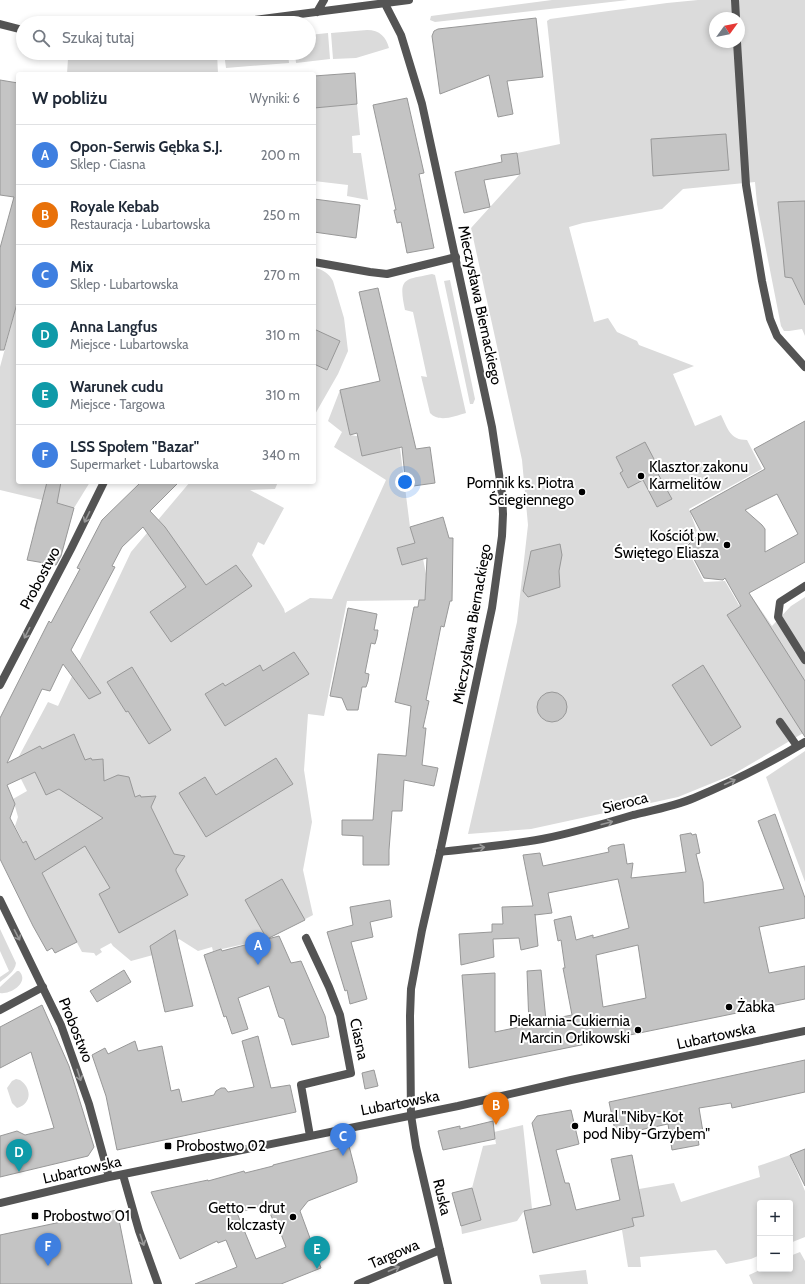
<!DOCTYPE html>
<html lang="pl">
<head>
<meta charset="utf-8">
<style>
  :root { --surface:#fff; --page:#f6f6f7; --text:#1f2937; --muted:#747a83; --line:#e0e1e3; --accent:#000 }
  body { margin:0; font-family:Cabin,sans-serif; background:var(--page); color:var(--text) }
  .controls { position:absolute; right:12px; bottom:12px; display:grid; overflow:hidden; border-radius:4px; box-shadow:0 2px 6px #0003 }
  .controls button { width:36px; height:36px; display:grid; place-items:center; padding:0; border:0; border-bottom:1px solid var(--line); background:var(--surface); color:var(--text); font:20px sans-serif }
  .compass { position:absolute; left:709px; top:12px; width:36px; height:36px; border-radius:50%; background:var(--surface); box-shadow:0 2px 6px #0003; rotate:57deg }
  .you { position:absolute; left:405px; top:482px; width:14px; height:14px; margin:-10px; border:3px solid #fff; border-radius:50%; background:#1a73e8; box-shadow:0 0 0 6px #1a73e833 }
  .badge { display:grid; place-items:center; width:26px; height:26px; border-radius:50%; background:var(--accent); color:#fff; font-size:13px; font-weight:700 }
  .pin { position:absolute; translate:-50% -33px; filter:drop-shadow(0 1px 2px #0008) }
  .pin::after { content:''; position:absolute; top:21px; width:14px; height:12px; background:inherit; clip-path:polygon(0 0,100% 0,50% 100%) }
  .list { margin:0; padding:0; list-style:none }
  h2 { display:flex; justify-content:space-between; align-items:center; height:52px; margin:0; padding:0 16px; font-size:17px }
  h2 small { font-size:13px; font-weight:400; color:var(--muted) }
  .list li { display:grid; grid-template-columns:26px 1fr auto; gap:12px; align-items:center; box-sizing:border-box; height:60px; padding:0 16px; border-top:1px solid var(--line) }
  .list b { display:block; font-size:15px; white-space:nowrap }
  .list p { margin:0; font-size:13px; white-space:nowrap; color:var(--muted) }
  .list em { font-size:13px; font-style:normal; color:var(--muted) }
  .icon { flex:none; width:22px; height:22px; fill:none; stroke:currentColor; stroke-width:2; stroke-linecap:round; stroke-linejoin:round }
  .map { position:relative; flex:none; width:805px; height:1284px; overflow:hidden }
  .search { position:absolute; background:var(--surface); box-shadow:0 2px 6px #0003; left:16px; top:16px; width:300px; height:44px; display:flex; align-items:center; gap:10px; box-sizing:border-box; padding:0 14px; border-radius:22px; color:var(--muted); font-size:15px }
  .panel { position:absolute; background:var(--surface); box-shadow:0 2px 6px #0003; left:16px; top:72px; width:300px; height:412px; border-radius:4px }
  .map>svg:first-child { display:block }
  .green { fill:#dbdbdb; fill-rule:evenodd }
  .building { fill:#c4c4c4; stroke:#989898; fill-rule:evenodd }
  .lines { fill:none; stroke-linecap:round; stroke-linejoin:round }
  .service { stroke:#545454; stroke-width:8 }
  .minor { stroke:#545454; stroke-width:8 }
  .tertiary { stroke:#545454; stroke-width:8 }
  .oneway { stroke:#989898 }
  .poi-dot { fill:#000; stroke:#fff; stroke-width:1.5 }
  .labels { text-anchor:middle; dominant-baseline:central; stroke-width:4; stroke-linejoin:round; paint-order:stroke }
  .street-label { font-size:15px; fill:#000; stroke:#fff }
  .poi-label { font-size:15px; fill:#000; stroke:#fff; text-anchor:start }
</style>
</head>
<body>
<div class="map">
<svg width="805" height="1284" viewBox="0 0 805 1284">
  <rect width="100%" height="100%" fill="#fff"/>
  <path class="green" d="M552,0H628L435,22L430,20L431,16Z
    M698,0H805V336L802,329L789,331H784L781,326L757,204L755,182L683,189L662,209L583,223L569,227L594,322L608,318L617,332L637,341L639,345L694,366L673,374L695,426L721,415C728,429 730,440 747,440L762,469L689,509L697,531L686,547L704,582L725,581L739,605L752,597L772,626L791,606L805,597V732L732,775L678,797L531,829L468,834L517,622L528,525L522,460L471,228L520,174L517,153L560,144L547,21L550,19L667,3ZM715,18H739V42H715Z
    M367,30C380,30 386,37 389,48L356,58L333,59L331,33Z
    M328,33L330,59L296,63L295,53H309V35Z
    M177,53H217L218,74H67L68,59Z
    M224,53H288L289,63L226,68Z
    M357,104L360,135L352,136L353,153H361L368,200L347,196L348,185L314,181V108Z
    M314,268C322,269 329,273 333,281L344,318L348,351L338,374L314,416Z
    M432,274L435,275L466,413C455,416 439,423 430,413L421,376L427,377L413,312L405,310C398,277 404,280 432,274Z
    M450,280L475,399L473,404H470L444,281Z
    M18,300V482H90L74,508L66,537L34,529L42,500L0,490V367Z
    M340,390L350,435L375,439L378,452L400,448L410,527L415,543L397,548L402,565L423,559L426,574L425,600L347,601L324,716L308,714L304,770L312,822L303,870L313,915L267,939L213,951L212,947L198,951L179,939L153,955L131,961L113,946L111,943L100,949L102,952L96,956L94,953L82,952L39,873L15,826L18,817L13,799L27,791L12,761L18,758L48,702L58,706L131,552L190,482H278L275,489L250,490L284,508L264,545L258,542L252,555L284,609L285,613L310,598L332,599L386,480L334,447L342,432L328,421Z
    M805,751V882L766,777Z
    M0,929L16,963C15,972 6,977 0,982V977L9,971L0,951Z
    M17,971H19C30,982 11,995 0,993V987Z
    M16,1079L20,1080C31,1087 33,1103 17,1108L12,1103L7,1088L12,1081Z
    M523,1125L532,1209L524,1211L517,1221L462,1234L461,1226L481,1220L472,1188L483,1146L496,1144L494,1132Z
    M790,1155L805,1191V1237L790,1243V1203H760V1255L751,1259L726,1264L716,1250L640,1257L641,1267H628L622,1230L634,1226L632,1218L644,1216L639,1189L674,1183L681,1202L760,1177L758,1166Z
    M800,1252L805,1261V1284H753L749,1275L762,1269H790V1256Z
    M586,1270L588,1284H541L539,1275Z"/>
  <path class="building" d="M536,18L543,77L507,81L513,114L498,117L489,75L440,94L432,36L434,31L438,29Z
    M355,73L357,104L314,108V76Z
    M0,80L18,83V300L4,350H0V248L14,197L0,195Z
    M407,98L424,173L419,174L434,248L407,253L401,222L397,223L394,210H396L373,105Z
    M726,134L729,170L653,176L651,139Z
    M517,153L520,174L484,180L490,207L464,213L455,172L502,162L501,155Z
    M314,199L360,205L356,238L314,232Z
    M805,201V305L792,278L785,277L778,202Z
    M378,288L416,449L430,447L435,483L406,487L402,447L362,456L357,433L350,435L340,390L380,381L359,292Z
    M314,329L340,341L327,370L314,364Z
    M805,421V562L749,593L805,681V737L727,615L741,606L725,578L723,580L704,578L687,546L701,532L690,511L765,469L754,449ZM777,494L798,534L765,552V529L762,525L745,510Z
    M645,442L655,461L652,463L672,499L657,507L643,480L628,488L620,473L623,471L616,457Z
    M47,482H61L57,503L74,508L61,556L56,565L27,560Z
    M141,482H179L150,511L165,527L206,585L236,565L252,586L171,642L150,612L186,587L143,527L122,547L112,566L115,567L71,650L101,693L89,699L63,664L50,691L42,689L7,763L40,746L42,749L74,734L85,760L91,758L92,760L103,759L104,781L118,775L129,777L135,797L140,795L141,797L156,796L151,807L174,854L185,856L176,869V871L188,895L119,933L99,894L110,888L85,846L42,873L77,942L55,953L52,948L47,951L33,926L0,859V718L49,621L51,623L80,569L77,568L102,520ZM35,772L46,795L59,789L103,818L35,860L26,841L23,843L10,818L15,804L7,785Z
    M443,517L449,538H453L452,601H450L444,627L441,626L426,700L429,701L423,728H426L422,765L438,768L434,786L404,780L402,811H392L389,850V865H363V836L342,835V820H373L378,754L406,756L411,706L395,702L414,607H418L419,600H425L427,558L402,565L397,548L415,543L410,527Z
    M560,544L562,555L559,571L560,587L528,597L523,591L531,551Z
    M348,608L377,614L374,630H378L377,637L375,644L371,643L365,673L369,674L368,681L366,687H362L358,710H347L342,698L330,696Z
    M294,652L309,674L225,726L205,694L223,683L225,686L260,665L263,671Z
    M703,665L741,727L711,746L672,685Z
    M132,667L171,730L149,744L128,711L126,712L107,682Z
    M537 707a15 15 0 1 1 30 0a15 15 0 1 1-30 0Z
    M276,758L293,784L206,837L179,793L205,777L216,795Z
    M775,814L805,898V918L759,927L769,973L805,966V999L469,1068L462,975L495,973V1032L529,1025L527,971L541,970L546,1020L572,1015L563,968H565L561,940L558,941L554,920L571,916L576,940L593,935V938L629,928L618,879L548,893L552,913L535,915V914L538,946L521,950L519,938L493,939L494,957L461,965L459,934L492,932V924H503L502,907L533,906L523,855L540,853L543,866L609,852L608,848L611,846L624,844L627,864L633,863L631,878L686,872L680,835L691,833L692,835L696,834L700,853L696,854L703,882L704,903L784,889L758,821ZM638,945L646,998L603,1007L596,955Z
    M282,879L305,920L267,939L245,900Z
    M390,900L392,917L370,922L373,937L351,942L367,999L350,1004L347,990L345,991L327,932L353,925L350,907Z
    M175,930L193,1006L165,1012L150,946Z
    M279,936L291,963L301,961L325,1016L329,1037L292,1045L284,1019L279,1017L269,986L238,998L248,1029L232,1034L226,1016L224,1017L204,955L221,949L222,951Z
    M124,970L131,982L97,1002L90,991Z
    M42,1005L69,1066L94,1147L88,1156L0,1177V1136L17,1131L25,1135L54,1128L31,1052L0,1068V1027Z
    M258,1036L271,1088L290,1085L296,1112L117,1150L106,1096L92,1055L105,1048L108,1054L135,1041L138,1051L162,1046L171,1091L179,1089L182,1102L214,1095L216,1091L221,1088H225L228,1092L254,1087L242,1041Z
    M805,1060V1092L732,1108L731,1103L699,1108L703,1132L697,1133L699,1145L672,1150L668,1124L616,1135L609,1102Z
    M374,1070L378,1086L365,1089L362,1073Z
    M571,1110L579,1144L556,1150L565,1183H569L576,1210L620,1200L611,1159L632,1155L644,1216L632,1218L634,1226L533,1253L524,1211L551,1205L532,1123L537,1116Z
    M493,1121L495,1139L443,1150L438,1131L460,1126V1129Z
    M349,1146L357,1177V1182L308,1201L300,1211L321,1268L281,1284H195L237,1267L226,1240L218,1243L217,1241L180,1259L151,1192L208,1180V1181L244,1171L245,1173L273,1166V1165ZM266,1204L276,1227L279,1229L286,1247L256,1259L237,1213Z
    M805,1149V1186L790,1155Z
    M472,1188L481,1220L461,1226L452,1193Z
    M117,1210L132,1284H0V1235Z"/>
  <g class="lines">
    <path class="service" d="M735,0L736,18
      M737,42L746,185L762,281L770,319L777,336L805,367
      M805,586L780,602L778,617L805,660
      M780,722L797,746"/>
    <path class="minor" d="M314,262L370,272L387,274L456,257
      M0,685L71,549L104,482
      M440,852C474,848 509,845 542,839C573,833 603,824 633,815C654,810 675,806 694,798C732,782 770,763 805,742
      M0,900L61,1025L89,1104L109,1177
      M306,938L329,987L340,1015L351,1073L301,1085L310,1136
      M0,1010L43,987
      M123,1175L139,1231L158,1284
      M0,1203L109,1177L458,1106L571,1080L805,1031
      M358,1284L440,1250"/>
    <path class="tertiary" d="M383,0L401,35L422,104L492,427L502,494L503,514L502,536L492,608L440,852L422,930L411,989L410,1016L411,1115L416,1147L448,1284
      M317,12L324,0
      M231,23L409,0
      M0,24L23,30"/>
  </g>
  <defs><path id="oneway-shaft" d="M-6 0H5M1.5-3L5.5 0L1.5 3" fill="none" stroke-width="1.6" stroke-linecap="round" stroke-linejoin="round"/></defs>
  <g class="oneway">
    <use href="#oneway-shaft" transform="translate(87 517) rotate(116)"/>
    <use href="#oneway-shaft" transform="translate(27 633) rotate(117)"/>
    <use href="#oneway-shaft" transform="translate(730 782) rotate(-25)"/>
    <use href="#oneway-shaft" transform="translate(607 823) rotate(-15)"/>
    <use href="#oneway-shaft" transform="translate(479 848) rotate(-8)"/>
    <use href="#oneway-shaft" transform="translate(17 935) rotate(63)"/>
    <use href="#oneway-shaft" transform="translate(79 1075) rotate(72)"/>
    <use href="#oneway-shaft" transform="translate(142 1240) rotate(71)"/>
    <use href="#oneway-shaft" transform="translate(394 1269) rotate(-23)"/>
  </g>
  <g class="poi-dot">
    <circle cx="641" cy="476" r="4"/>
    <circle cx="582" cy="492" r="4"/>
    <circle cx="727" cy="545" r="4"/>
    <circle cx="729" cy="1007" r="4"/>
    <circle cx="638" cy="1030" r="4"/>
    <circle cx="575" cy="1126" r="4"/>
    <rect x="164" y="1142" width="8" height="8" rx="2"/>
    <rect x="31" y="1212" width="8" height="8" rx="2"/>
    <circle cx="293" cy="1217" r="4"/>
  </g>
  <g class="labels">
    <g class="street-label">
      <text transform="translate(480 305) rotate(78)">Mieczysława Biernackiego</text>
      <text transform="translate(40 578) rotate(-62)">Probostwo</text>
      <text transform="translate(472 624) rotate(-80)">Mieczysława Biernackiego</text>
      <text transform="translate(625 803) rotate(-15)">Sieroca</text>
      <text transform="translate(76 1030) rotate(68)">Probostwo</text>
      <text transform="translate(716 1036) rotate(-12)">Lubartowska</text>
      <text transform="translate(359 1039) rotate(78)">Ciasna</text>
      <text transform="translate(400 1103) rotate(-11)">Lubartowska</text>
      <text transform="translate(82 1170) rotate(-13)">Lubartowska</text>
      <text transform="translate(442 1197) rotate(77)">Ruska</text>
      <text transform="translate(394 1254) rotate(-23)">Targowa</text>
    </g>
    <g class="poi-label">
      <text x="649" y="467">Klasztor zakonu<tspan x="649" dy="17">Karmelitów</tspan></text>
      <text x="574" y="483" text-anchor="end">Pomnik ks. Piotra<tspan x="574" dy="17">Ściegiennego</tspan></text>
      <text x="719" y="536" text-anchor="end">Kościół pw.<tspan x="719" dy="17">Świętego Eliasza</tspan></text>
      <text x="737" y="1007">Żabka</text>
      <text x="630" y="1021" text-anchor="end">Piekarnia-Cukiernia<tspan x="630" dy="17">Marcin Orlikowski</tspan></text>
      <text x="583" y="1117">Mural "Niby-Kot<tspan x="583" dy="17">pod Niby-Grzybem"</tspan></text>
      <text x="176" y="1146">Probostwo 02</text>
      <text x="285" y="1208" text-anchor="end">Getto – drut<tspan x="285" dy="17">kolczasty</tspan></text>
      <text x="43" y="1216">Probostwo 01</text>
    </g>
  </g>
</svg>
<div class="controls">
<button>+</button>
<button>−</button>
</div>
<svg class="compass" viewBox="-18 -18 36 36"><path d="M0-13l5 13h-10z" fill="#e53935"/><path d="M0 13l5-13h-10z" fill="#747a83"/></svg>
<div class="you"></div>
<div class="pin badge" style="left:258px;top:965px;background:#3f7fe0">A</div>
<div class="pin badge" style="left:496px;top:1125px;background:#e8710a">B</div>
<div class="pin badge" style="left:343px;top:1156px;background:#3f7fe0">C</div>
<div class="pin badge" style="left:19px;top:1172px;background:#0f9aa8">D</div>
<div class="pin badge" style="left:317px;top:1269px;background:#0f9aa8">E</div>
<div class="pin badge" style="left:48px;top:1266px;background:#3f7fe0">F</div>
<div class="search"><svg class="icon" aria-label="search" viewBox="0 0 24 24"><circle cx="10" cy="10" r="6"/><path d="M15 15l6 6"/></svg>Szukaj tutaj</div>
<section class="panel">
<h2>W pobliżu<small>Wyniki: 6</small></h2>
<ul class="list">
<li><span class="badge" style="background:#3f7fe0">A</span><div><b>Opon-Serwis Gębka S.J.</b><p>Sklep · Ciasna</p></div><em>200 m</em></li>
<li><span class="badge" style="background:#e8710a">B</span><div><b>Royale Kebab</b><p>Restauracja · Lubartowska</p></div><em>250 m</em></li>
<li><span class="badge" style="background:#3f7fe0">C</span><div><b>Mix</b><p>Sklep · Lubartowska</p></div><em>270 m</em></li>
<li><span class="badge" style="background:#0f9aa8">D</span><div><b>Anna Langfus</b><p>Miejsce · Lubartowska</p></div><em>310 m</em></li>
<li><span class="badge" style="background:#0f9aa8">E</span><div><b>Warunek cudu</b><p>Miejsce · Targowa</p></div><em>310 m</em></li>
<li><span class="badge" style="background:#3f7fe0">F</span><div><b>LSS Społem &quot;Bazar&quot;</b><p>Supermarket · Lubartowska</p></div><em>340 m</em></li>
</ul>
</section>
</div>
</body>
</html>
